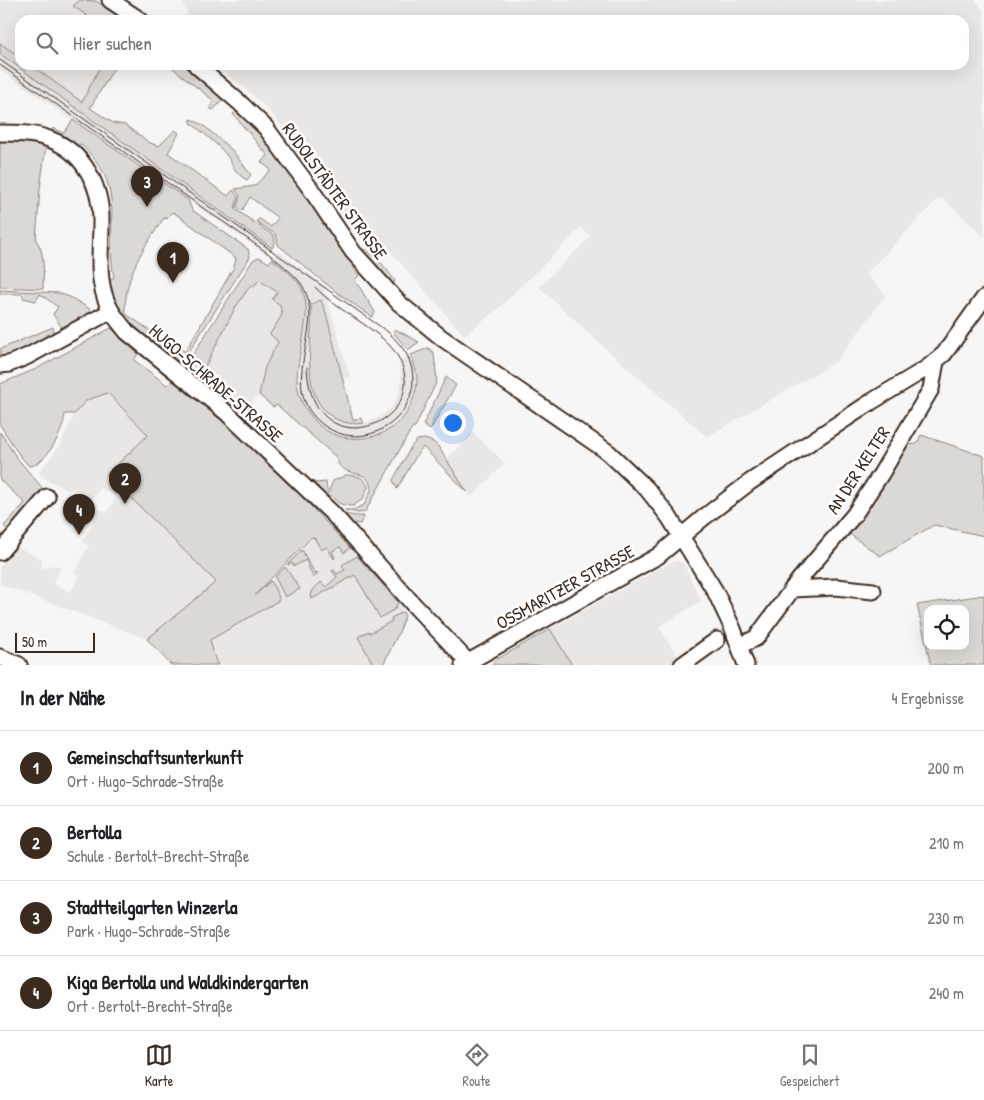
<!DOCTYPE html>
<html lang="de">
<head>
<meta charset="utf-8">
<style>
  :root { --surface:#fff; --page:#f6f6f6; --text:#202124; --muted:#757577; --line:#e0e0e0; --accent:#3b2a1e }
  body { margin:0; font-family:"Patrick Hand",sans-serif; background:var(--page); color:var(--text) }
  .controls { position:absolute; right:15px; bottom:15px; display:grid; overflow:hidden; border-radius:10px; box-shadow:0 5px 20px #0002 }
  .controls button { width:45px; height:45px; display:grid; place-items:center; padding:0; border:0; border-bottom:1px solid var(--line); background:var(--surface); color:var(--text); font:25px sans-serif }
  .scale { position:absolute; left:15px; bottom:12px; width:80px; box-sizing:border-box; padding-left:5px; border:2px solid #3b2a1e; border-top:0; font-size:14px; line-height:18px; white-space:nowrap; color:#3b2a1e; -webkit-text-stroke:4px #fff; paint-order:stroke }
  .you { position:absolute; left:452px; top:422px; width:18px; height:18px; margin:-12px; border:4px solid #fff; border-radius:50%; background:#1a73e8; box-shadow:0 0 0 8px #1a73e833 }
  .badge { display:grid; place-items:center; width:32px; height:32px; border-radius:50%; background:var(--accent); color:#fff; font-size:16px; font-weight:700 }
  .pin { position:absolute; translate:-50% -41px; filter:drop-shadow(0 1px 2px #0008) }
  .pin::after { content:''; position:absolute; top:26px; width:18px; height:15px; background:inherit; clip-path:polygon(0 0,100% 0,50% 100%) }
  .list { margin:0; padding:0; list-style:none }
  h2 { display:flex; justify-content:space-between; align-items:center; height:65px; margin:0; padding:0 20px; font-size:21px }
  h2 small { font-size:16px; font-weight:400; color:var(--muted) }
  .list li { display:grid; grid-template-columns:32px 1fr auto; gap:15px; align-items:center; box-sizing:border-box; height:75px; padding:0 20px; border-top:1px solid var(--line) }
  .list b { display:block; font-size:19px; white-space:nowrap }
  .list p { margin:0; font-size:16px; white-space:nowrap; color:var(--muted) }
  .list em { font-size:16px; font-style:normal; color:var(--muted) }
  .icon { flex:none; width:28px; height:28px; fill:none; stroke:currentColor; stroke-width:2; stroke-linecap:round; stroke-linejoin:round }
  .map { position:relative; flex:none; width:984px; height:665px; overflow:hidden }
  .search { position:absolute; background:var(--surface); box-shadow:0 5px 20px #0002; left:15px; right:15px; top:15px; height:55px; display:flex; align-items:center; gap:12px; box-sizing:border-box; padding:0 18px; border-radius:15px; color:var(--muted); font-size:19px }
  .sheet { height:365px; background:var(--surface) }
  nav { display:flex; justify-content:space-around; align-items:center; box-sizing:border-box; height:70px; border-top:1px solid var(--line); background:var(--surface); font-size:14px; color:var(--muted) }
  nav a { display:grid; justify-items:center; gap:2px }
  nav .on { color:var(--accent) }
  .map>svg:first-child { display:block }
  .built { fill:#e9e7e6 }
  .green { fill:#dbd9d6; stroke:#8b827a; fill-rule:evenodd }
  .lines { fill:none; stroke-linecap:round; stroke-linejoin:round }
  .minor-casing { stroke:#3b2a1e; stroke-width:19 }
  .minor { stroke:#fff; stroke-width:15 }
  .tram { stroke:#3b2a1e; stroke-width:1 }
  .labels { text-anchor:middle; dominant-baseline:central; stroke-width:5; stroke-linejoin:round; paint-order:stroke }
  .street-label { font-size:18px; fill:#3b2a1e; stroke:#fff }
</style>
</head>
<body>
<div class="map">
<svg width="984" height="665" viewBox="0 0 984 665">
  <rect width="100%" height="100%" fill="#f7f6f6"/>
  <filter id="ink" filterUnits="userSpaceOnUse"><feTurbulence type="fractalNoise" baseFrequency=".02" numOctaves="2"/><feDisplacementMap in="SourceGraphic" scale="10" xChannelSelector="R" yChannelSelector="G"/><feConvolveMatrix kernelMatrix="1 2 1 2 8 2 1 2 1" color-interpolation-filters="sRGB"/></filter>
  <g filter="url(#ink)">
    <path class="built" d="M0,0H78L73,6L93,20H20V57L0,43Z
      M180,0H975L984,11V237L942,198L935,202L866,274L886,295L837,361L707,437L607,350L539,287L590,237L581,228L499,308L464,335L388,249L379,240L349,220L343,215L320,176L283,127L263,105L242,86L215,65H964V20H182L188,12Z
      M0,54L272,248L267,255L0,70Z
      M31,65H101L82,102Z
      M278,251L327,287L323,292L330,297L327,302L332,314L350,377L342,378L326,313L321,300L311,304L309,359L314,392L358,424L369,422L381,416L393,406L399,394L401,382V373L398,361L411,355L417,378L415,391L404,415L397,425L381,434L361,439L349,438L338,436L321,427L309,414L302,402L298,388L306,310V302L304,295L272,259Z
      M259,279L277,292L282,315L270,334L278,342L265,367L259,395L239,417L194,379L206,365L214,352L223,331L235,308L250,286Z
      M109,393L148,435L107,474L244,609L328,523L398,602L405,614L400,630L383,665H171L147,639L0,584V566L17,547L42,559V568L55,565L61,568L53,583L71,592L79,576L74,573L89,546L82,542L100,509L107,513L116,496L100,488L93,500L73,489L69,491L46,479L39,472L61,444L74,414L87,400Z
      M473,432L505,463L472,497L441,465Z
      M678,561L684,564L701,601L659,627L681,662L676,665H572L550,629L671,562Z"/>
    <path class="green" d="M80,0L96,1L127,20H93L73,6Z
      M0,43L20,57V65H31L82,102L101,65H116L90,108L113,123L125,125L150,143L159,146L175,130L179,133L168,153L228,196L233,190L238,197L235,209L274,236L275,243L272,248L0,54Z
      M169,65H188L223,98L219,104L213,110L209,108L214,101Z
      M239,111C285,161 325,218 359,276L355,280L375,312L372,317L335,291L278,245L276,235L256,221L260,219L271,227L278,218L250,197L242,211L237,207L240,196L235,189L254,186L271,170L261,162L268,156L233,114Z
      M191,119L203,125L232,150L251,175L247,180C232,172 234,164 225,153C215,142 202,132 191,123Z
      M73,120L188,200L192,210L248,249L250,257L179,367L121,317L106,281L114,278C104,226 129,186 80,144L75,149L66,139L68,138L63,135L54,137L50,135L53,128L64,133ZM173,212L236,258L234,267L185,352L176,345L173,347L125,313C125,273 143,249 164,218L166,219L170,214Z
      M0,139H28L46,144L40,189L36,240C46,253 43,274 43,289L0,287Z
      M364,249C377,255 387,270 395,281L394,283L388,282L361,251Z
      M259,257L269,263L272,259C281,266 291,273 298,282C319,311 292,358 298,390C301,404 309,415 319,425C339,444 375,442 396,425C408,416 418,392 417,377C416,370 414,362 411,355L428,348L434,353L437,381L415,427L412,428L365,512L358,513L345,510H353L364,505L371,490C370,465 340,481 336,457L277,405L273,407L259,395L265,367L278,342L270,334L282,315L280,305L272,299L277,292L259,280L254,286H250L235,308L206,365L194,379L183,370L253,260Z
      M0,290L59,293L70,297L90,309L91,312L62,328L53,314L58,307L40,294L36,301L23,298L22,294H0Z
      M321,300L326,313L353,420L361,418L364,423C354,425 343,423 334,418C297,396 314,338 311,304Z
      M53,327L54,333L52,336L12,357L0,359V349Z
      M111,328L138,354L134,360L167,385L172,380H176C239,431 296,489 350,548L344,553L340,547L332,551L335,558L334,559L327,547L321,550L315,539L312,537L255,595L271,581L279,597L278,601L210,640L215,659L218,665H171L147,639L216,582L107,474L148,435L108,393L87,400L74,414H65C63,432 49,459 32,466H29L20,456L0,425V384L36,369Z
      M395,329L417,341L419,342L408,350L393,332Z
      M446,377L456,385L430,430L423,425Z
      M0,432L17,458L44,490V495L10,532L4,526L25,503L0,480Z
      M921,435L984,456V536L934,525L880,556L848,533L907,445L917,444Z
      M425,439L433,442L438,446L467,492L423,447L418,453L397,489L393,480L411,447L417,440Z
      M346,475C356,475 365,477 368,487L363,499L353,506C341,506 333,502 329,490L333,481Z
      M305,477L316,483L326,482C328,507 339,517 364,516L360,524L347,522L303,479Z
      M302,550L314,572L318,573L313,578L306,560L294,566L292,563L287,565Z
      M357,556L398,602L395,609L380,618L355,575L312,599L311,596L313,590L321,582L326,587L337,577L332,571L334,570L337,574L345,570L342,565Z
      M285,567L300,589L285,597L275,577Z
      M984,595V665H931L917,605ZM928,609H965V646H928Z
      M403,612L405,616L400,630L383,665H368L372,662L358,637L369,631L370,633L392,621L391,618Z
      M550,629L572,665H492L494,661Z"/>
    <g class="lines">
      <g class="minor-casing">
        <path id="minor" d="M110,0L140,20
          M196,65L240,103L266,128L310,188L353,252L399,303L442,338L608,452L647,489L669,517L715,591L733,629L746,665
          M0,133C16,133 34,133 49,139C85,152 102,188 101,224C101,248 97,274 105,297C109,310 118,321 127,332L227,413L333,514L413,604L468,662
          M0,365L9,364L28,356L111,311
          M0,552L47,497
          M792,589L836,587L873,591
          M739,646L756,638L799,580L854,515L881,474L931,389L936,361
          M0,657L19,665
          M463,665L658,556L703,518L750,482L871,402L927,368L944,354L984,298
          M682,665L717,640"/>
      </g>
      <use href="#minor" class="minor"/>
      <path class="tram" d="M0,60L388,332C395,339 402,346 407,355C433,408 368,460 322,424C273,385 331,324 300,282C291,271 280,263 269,254C249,240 230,226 210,213C140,163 70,114 0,65
        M307,367C311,475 442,420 395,352C377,327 338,312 315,287"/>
    </g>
  </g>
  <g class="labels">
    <g class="street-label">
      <text transform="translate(335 191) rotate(54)">RUDOLSTÄDTER STRASSE</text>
      <text transform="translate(216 383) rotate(41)">HUGO-SCHRADE-STRASSE</text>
      <text transform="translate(858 470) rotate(-57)">AN DER KELTER</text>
      <text transform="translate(565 587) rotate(-29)">OSSMARITZER STRASSE</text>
    </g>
  </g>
</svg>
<div class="controls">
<button><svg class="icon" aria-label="locate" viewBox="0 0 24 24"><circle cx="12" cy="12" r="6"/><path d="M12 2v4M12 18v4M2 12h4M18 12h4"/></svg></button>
</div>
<div class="scale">50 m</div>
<div class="you"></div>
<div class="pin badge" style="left:173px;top:283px">1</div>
<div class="pin badge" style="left:125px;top:504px">2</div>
<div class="pin badge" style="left:147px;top:207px">3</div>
<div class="pin badge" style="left:79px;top:535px">4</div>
<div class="search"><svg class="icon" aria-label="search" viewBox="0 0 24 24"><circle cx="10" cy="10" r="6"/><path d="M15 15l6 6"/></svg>Hier suchen</div>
</div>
<section class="sheet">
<h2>In der Nähe<small>4 Ergebnisse</small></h2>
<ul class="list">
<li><span class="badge">1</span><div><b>Gemeinschaftsunterkunft</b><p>Ort · Hugo-Schrade-Straße</p></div><em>200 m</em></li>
<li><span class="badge">2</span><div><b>Bertolla</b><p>Schule · Bertolt-Brecht-Straße</p></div><em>210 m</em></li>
<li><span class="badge">3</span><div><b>Stadtteilgarten Winzerla</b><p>Park · Hugo-Schrade-Straße</p></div><em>230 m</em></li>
<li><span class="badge">4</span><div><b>Kiga Bertolla und Waldkindergarten</b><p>Ort · Bertolt-Brecht-Straße</p></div><em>240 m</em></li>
</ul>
</section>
<nav>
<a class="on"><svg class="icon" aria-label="map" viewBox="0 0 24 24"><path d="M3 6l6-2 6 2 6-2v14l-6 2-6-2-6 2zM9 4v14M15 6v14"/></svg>Karte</a>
<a><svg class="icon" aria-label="directions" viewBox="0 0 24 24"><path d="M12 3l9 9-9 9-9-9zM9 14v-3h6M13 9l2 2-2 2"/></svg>Route</a>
<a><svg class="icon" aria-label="saved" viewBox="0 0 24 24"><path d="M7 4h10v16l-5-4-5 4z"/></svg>Gespeichert</a>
</nav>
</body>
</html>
